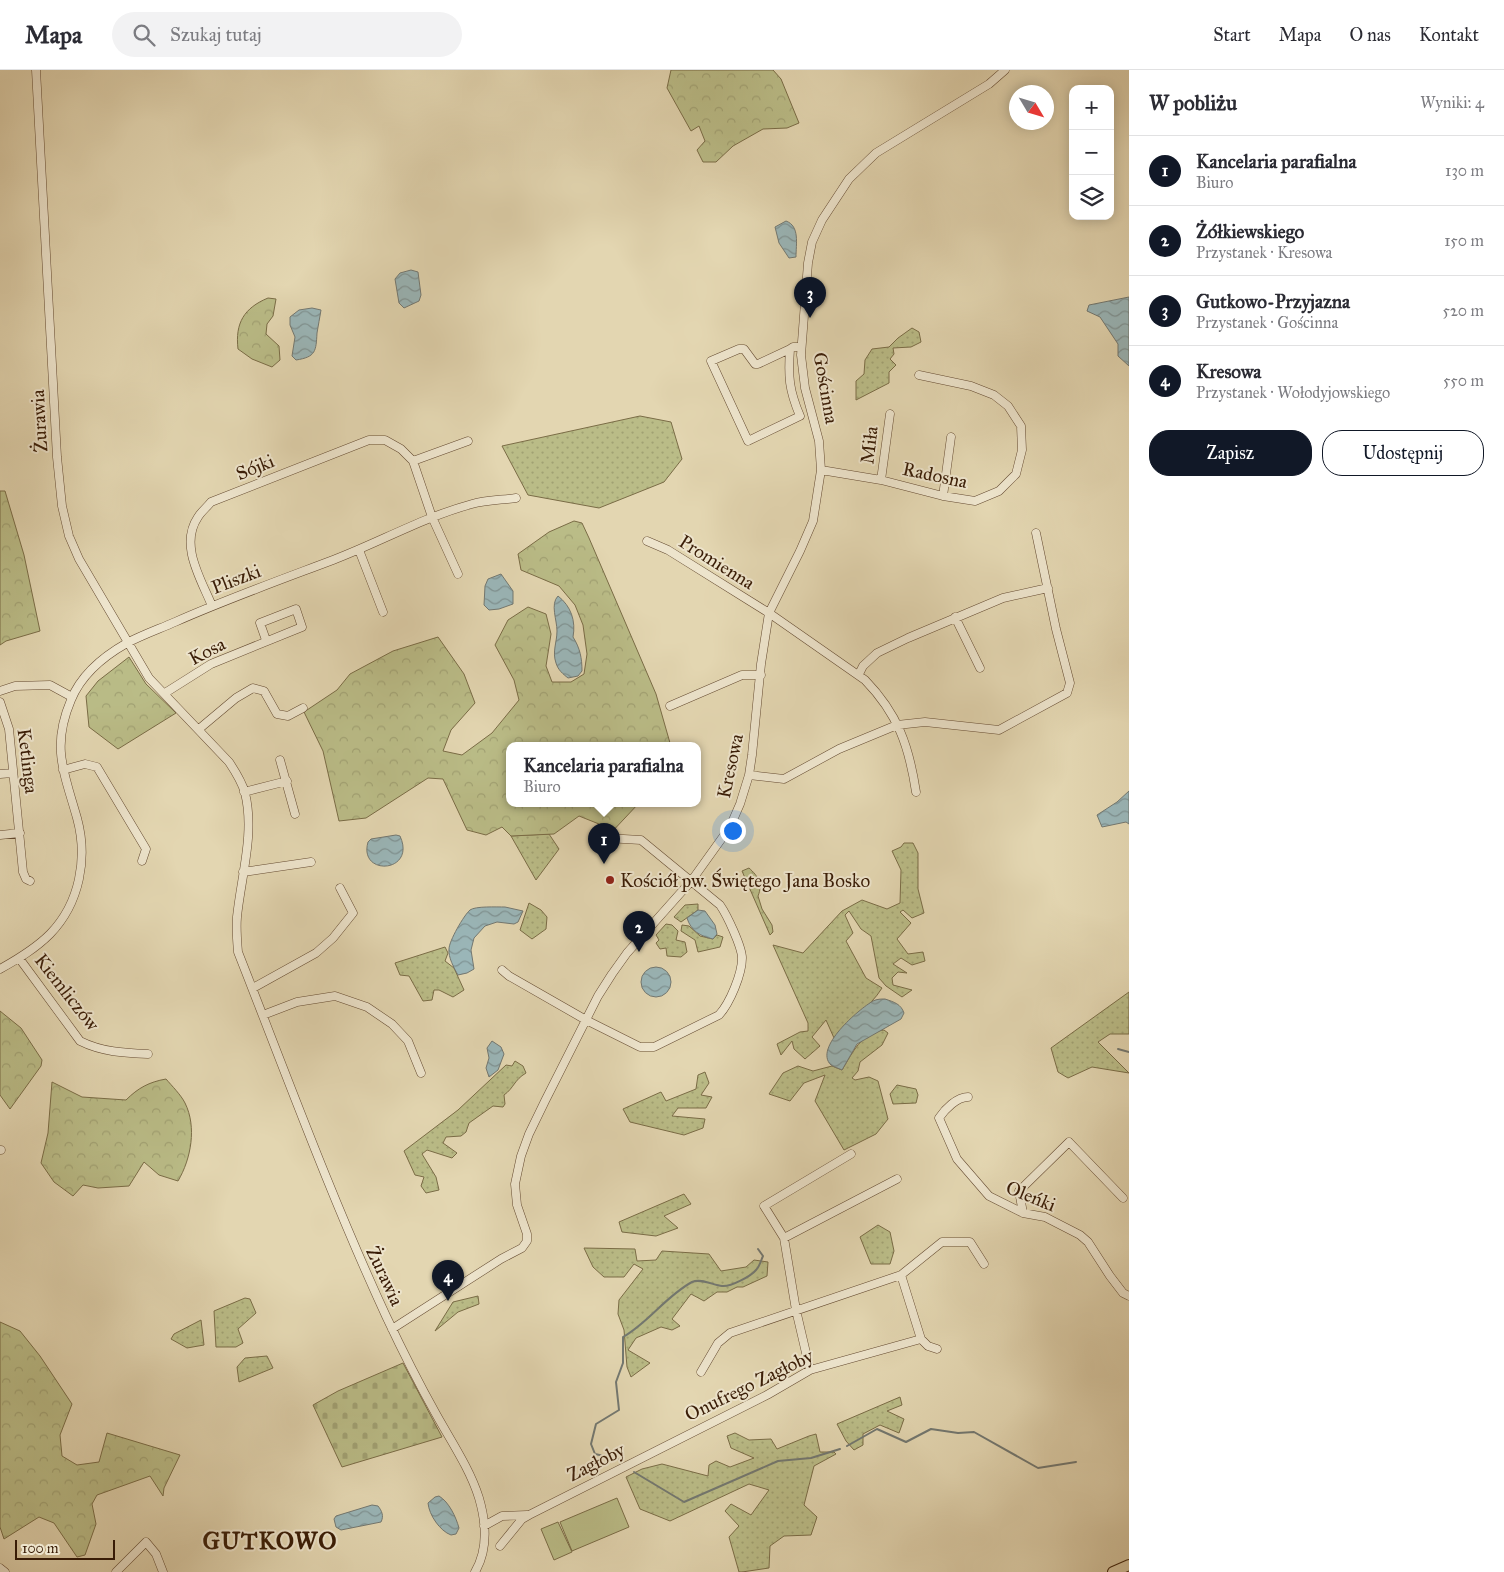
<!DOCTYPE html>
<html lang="pl">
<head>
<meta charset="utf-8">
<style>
  :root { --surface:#fff; --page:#f2f2f3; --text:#2b2b33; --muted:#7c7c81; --line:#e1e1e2; --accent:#111827 }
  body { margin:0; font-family:"IM FELL Great Primer",serif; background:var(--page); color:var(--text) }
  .controls { position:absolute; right:15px; top:15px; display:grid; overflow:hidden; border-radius:10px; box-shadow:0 2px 12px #0003 }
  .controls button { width:45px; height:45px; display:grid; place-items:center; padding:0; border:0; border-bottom:1px solid var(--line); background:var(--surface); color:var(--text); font:25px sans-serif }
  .compass { position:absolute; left:1009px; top:15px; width:45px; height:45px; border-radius:50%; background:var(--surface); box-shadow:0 2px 12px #0003; rotate:128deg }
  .scale { position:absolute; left:15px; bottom:12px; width:100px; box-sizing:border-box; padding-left:5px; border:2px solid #391c06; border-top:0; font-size:14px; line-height:18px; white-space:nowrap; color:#391c06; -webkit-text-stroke:4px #ede4cc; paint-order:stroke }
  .you { position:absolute; left:732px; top:760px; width:18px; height:18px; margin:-12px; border:4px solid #fff; border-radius:50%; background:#1a73e8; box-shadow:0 0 0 8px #1a73e833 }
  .badge { display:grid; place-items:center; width:32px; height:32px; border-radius:50%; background:var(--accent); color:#fff; font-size:16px; font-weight:700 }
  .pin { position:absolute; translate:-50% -41px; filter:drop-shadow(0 1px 2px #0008) }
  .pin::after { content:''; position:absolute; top:26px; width:18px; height:15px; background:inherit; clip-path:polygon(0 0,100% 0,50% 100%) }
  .popup { position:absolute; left:506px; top:672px; width:195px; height:65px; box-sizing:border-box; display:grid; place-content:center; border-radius:10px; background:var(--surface); filter:drop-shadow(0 1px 4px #0005); font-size:16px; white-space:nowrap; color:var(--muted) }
  .popup b { font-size:19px; color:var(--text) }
  .popup::after { content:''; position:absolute; left:50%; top:100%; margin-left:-10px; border:10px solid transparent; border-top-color:var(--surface) }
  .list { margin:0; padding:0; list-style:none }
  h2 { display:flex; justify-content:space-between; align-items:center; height:65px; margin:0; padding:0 20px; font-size:21px }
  h2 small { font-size:16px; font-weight:400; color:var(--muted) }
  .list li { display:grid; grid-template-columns:32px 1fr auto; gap:15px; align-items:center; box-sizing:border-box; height:70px; padding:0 20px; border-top:1px solid var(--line) }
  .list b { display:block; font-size:19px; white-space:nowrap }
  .list p { margin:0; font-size:16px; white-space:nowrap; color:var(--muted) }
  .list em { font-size:16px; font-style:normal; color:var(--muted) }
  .actions { display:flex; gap:10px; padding:15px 20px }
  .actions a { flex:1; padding:11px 0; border:1px solid var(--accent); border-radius:20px; text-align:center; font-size:18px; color:var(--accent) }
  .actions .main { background:var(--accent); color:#fff }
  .icon { flex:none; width:28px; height:28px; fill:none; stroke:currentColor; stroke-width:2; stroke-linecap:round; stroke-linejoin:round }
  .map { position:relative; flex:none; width:1129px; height:1502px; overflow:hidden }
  header { display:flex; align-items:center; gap:30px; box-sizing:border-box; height:70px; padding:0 25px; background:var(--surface); border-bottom:1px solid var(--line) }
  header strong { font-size:24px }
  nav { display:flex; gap:28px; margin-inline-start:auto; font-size:18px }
  .search { width:350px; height:45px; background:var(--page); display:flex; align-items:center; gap:12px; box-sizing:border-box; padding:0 18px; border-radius:28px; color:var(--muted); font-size:19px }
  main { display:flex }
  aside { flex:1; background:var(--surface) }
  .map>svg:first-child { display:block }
  .grass { fill:url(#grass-dots); stroke:#7a6c46 }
  .forest { fill:url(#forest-crowns); stroke:#7a6c46 }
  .cemetery { fill:url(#cemetery-stones); stroke:#7a6c46 }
  .pitch { fill:#babc87; stroke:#7a6c46 }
  .water { fill:url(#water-waves); stroke:#737871 }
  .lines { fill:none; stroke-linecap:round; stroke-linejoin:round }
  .stream { stroke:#737871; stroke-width:2 }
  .minor-casing { stroke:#644a31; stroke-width:9 }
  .major-casing { stroke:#391c06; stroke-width:12 }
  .minor { stroke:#ede4cc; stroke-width:8 }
  .major { stroke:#e3d6b1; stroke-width:10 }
  .poi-dot { fill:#8f2418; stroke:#ede4cc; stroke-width:2 }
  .labels { text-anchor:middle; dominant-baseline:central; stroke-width:4; stroke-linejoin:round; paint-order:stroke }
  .street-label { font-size:19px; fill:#391c06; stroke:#ede4cc }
  .poi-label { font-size:19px; fill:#391c06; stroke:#ede4cc; text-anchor:start }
  .district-label { font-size:24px; font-weight:bold; letter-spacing:1px; fill:#391c06; stroke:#ede4cc }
</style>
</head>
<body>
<header>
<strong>Mapa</strong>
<div class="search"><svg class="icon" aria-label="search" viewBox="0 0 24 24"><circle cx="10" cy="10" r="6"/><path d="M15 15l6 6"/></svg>Szukaj tutaj</div>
<nav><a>Start</a><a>Mapa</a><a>O nas</a><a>Kontakt</a></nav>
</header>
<main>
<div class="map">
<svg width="1129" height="1502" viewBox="0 0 1129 1502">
  <defs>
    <pattern id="grass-dots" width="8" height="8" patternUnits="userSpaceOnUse" patternTransform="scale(1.25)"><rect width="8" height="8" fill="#babc87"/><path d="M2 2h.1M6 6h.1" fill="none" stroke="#a1a173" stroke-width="1.8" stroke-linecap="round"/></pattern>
    <pattern id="forest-crowns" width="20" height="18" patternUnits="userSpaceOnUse" patternTransform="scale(1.25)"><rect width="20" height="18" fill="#babc87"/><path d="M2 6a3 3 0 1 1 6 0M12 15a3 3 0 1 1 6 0" fill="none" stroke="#a1a173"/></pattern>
    <pattern id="cemetery-stones" width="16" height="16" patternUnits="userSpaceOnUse" patternTransform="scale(1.25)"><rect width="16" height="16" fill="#babc87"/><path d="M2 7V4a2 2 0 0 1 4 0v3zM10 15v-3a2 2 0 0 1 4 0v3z" fill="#a1a173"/></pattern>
    <pattern id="water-waves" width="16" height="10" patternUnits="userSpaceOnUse" patternTransform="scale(1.25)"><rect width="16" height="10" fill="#9ab6b8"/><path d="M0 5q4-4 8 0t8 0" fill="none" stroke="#7f9394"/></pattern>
  </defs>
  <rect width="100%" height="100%" fill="#e3d6b1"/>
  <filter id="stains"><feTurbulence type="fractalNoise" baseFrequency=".004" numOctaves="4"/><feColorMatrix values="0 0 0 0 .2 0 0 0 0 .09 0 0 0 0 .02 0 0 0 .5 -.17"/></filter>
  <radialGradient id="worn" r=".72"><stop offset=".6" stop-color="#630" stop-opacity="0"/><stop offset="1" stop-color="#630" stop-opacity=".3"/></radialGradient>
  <path class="grass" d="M912,258L919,262L921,272L911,277L893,278L894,284L890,289L896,295L889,302V313L856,330V311L864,304L865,290L872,279L889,277L898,268Z
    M640,346L671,352L682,389L664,412L599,438L528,425L502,376Z
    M549,764L559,779L536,810L511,766Z
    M904,773H913L918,783V819L924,843L912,848L903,840L900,842L911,853L897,869L908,884L923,882L925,891L912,895L901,888L893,894L907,903L898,902L892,908L893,915L912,920L902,927L886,916L879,908L871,866L861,859L849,841L845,845L853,863L846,871L866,908L882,918C870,938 848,950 834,968L826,950L812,967L820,976L805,989L794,979L792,971L781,985L777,974L800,962L808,961V953L773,875L803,883L842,841L862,830L887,839L900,833L901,800L892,781L901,777Z
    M749,798C758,806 763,814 758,826L762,839L772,855L773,862L770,865L742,801Z
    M529,833L541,840L547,847L546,859L532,869L520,860Z
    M698,834V840L681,852L674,847L685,835Z
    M666,854L672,855L678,861L676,870L685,872L687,882L681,887L667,886L666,878L660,879L656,873L659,870L656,865Z
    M682,855L689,856L700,866L713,869L717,865L723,867L720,877L698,882L695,870L681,861Z
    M445,877L448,883L445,891L454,898L464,920L453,927L439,920H434L432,930L423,931L409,906L400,905L395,893Z
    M1129,922V964H1110L1098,972L1129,1003L1092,997L1068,1008L1058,1002L1051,978Z
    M884,960L888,963L882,975L860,992L858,1001L852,1008L855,1010L869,1007L878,1011L888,1049L876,1064L844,1080L815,1031L825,1005L804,1013L790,1031L769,1024L783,1003L798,996L813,1001L832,996L842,1000C853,982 861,963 884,960Z
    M515,991L523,996L526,1003C514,1010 514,1018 504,1025L505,1034L503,1037L493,1036L469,1053L466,1062L461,1066L446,1067L443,1073L457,1083L452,1088L427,1080L422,1084L436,1107L439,1120L426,1123L421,1116L424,1107L415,1105L404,1081L458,1040L506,995L512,996Z
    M705,1002L709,1013L701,1025L712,1027L706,1038H678L672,1046L705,1049L703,1058L684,1065L630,1052L623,1039L661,1022L666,1031L696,1019L698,1005Z
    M897,1015L916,1019L918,1025L916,1033L893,1034L890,1024Z
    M684,1124L691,1134L664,1146L678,1158L656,1166L622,1162L619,1152Z
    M878,1155L890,1162L894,1181L890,1194H871L860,1167Z
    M584,1178L635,1179L637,1191L656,1190L662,1181L709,1184L721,1201L746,1197L754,1190L768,1192L767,1206L743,1217H737L727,1222H717L704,1231L691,1224L672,1249L680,1256L672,1260L661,1257L636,1268L628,1280L650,1293L631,1307L627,1297L624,1260L618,1244L619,1230L643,1199L634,1194L624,1207H604L593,1197Z
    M478,1226L479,1234L458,1242L435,1261L453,1232Z
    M245,1228L250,1229L256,1243L238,1259L243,1273L236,1277H216L214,1241Z
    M201,1250L204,1275L187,1278L171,1269L174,1264Z
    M267,1286L273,1298L239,1312L237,1297L245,1288Z
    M900,1327L902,1335L887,1341L904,1349L899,1363L880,1355L863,1364V1375L854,1380L846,1371L837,1354Z
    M735,1363L749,1370L771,1369L777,1379L809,1366L816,1364L820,1382H834L836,1384L814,1396L804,1435L817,1447L811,1465L784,1466L770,1476L769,1498L742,1502H739L729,1467L739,1456L725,1441L731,1434L751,1445L769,1420L749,1414L670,1451L640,1439L626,1407L642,1399L662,1394L708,1406L709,1395L716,1391L730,1397L754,1388L731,1378L727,1366Z"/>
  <path class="forest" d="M671,0H773L781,9L799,53L787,58L763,59L733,76L716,92H703L697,80L705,71L699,56L691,61L667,18Z
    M268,228L276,229L273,246L267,254L266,264L279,276L280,290L272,297L252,289L238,279C235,253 244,238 268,228Z
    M0,421H5L24,485L40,561L6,571L0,575Z
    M574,451L582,453L589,468L656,624L670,673L669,675H510V733H639L609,765L599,754L579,746L554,764L511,766L502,757L486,765L467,760L443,709L428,708L366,748L339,751L323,681L304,642L337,620L350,604L393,581L438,567L464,604L475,633L451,660L443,681L462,685L492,663L519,630L514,610L495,575L508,550L528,537L546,544L551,564L546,596L552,612H571L584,604L587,584L583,555L575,535L559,516L521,500L518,484L549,462Z
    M129,587L146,614L176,643L118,679L89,657L86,626L98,611Z
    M0,941L21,958L42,990L41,996L10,1039L0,1025Z
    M166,1009C172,1016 181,1025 185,1033C197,1057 191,1089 178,1111L159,1105L144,1092L129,1116L98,1118L83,1115L73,1126L54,1112L41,1093L48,1063L52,1012L82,1027L126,1030C138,1018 149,1012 166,1009Z
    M0,1252L20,1261L40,1286L72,1334L60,1365L62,1386L77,1395L99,1392L107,1363L180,1385L164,1418L163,1426L150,1406L97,1425L92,1434L96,1454L85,1485L77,1487L54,1453L39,1447L4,1469L0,1457Z"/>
  <path class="cemetery" d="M403,1293L442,1367L342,1397L313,1335L338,1321Z"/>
  <path class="pitch" d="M617,1428L629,1457L572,1481L560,1452Z
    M558,1452L572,1482L554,1490L541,1459Z"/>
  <path class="water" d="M786,151C800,156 796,174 796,187L789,188L779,173L775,157Z
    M411,200L418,202L421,225L419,231L404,238L399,233L395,209L400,203Z
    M1129,227V296L1118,286V274L1100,247L1087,241L1089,235Z
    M312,238L321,240C320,248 318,255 317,263C316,281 316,287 296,290L292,286L295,267L290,255V247L299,240Z
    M501,504L513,521V534L499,539L489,540L484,535L485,516L488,509Z
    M558,526C571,536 576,551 573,567C580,578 582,588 582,601L578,606L568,608C563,604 558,600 556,593C552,582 557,572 557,561C557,550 550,534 558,526Z
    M1129,721V754L1126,752L1102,757L1097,745L1117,732Z
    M396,765L400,766C417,803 358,807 368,772L371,769Z
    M505,837L523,841L518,852L514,854L497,852L485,856L474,868L471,880L474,899L467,903L458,905C454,898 448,887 449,879C449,871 464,845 470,840C475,836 497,837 505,837Z
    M698,840L705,841L715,855L717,864L713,869C700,866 691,861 687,848Z
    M641 912a15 15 0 1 1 30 0a15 15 0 1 1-30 0Z
    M885,929C894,932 901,934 904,943L901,949L857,974L842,1000C838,998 834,997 831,995C813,978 859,939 873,931C877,929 881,929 885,929Z
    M492,971L501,977L504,984L498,1000L489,1007L486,998L489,988L487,978Z
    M439,1426C449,1432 456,1447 459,1458L456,1464L451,1465C440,1461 429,1445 428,1433L435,1427Z
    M372,1435L378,1436C382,1441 384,1446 381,1452L341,1460L336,1457L334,1449L336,1446Z"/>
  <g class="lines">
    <path class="stream" d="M1118,979L1129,982
      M847,1376L877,1359L906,1372L931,1359L958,1363L974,1362L1038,1398L1076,1392
      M622,1390L595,1384L591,1374L596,1354L619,1340L616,1312L623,1293V1267C648,1253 666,1226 692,1212C701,1208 713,1215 722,1216C731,1217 751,1206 756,1200C760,1196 761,1190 763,1186L758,1179
      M634,1402L684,1432L778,1391L811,1388L840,1379"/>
    <g class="minor-casing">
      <path id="minor" d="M36,0L57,387L62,436L69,466L79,489L149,608L229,692C235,701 242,712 245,723C255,763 241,807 237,847C236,859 237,870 238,882C286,1004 331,1127 386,1246C402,1280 418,1312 436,1344C451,1371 470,1399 479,1428C486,1452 488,1480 475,1502
        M790,279L758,294H755L744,279H739L711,291L748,371L800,346C789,320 788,307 790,279L793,277H801
        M413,391L468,371
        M821,400L881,410L943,426L975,431L999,421L1016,404L1022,380L1021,356L1008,336L994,325L971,316L919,305
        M881,410L890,344
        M943,426L951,367
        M647,471L668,480L769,543L865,610C898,644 909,676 916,722
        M359,480L383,542
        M212,536C201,509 179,475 198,447C201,442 207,437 211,432L369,370H385L401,379L413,391L432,447L458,504
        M955,547L980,598
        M859,604L863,596L877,583L908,568L1003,528L1048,518
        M0,621L15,616L50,615L72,627
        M165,623L211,594L302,557L296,539L260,553L266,570
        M0,632L9,659L23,802L26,809L30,811
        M670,636L742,605H761
        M199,659L236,628L253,618L264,621L277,644L288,646L303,638
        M280,690L295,744
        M63,700L85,694L97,697L146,779L142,791
        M0,704L13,703
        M749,705L784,709L839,679L897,655L925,652L999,660L1067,623L1070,613L1056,559L1036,463
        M244,722L287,711
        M0,765L20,763
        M243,802L311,792
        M19,888L80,971C102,982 124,983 148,984
        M0,899C18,889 35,879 50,864C80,833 88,788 77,748C64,702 51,677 71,630C81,605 104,586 127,573C142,565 159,559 175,552C227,529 280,510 333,490C380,472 424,447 472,434C486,430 502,430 516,428
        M502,900L509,906L586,950L640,977H654L719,945C730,933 742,904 742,888C742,877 727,845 720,835L641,770L606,768
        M253,918L316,883L333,868L353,843L340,818
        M263,945L297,932L335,926L367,937L392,954L408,971L421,1003
        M968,1027C957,1027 945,1039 939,1048L957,1089L989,1126L1023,1143L1045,1147L1080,1165L1088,1172L1110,1206L1123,1223L1129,1226
        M0,1080H1
        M1023,1143L1019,1121L1069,1072L1123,1128
        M784,1168L897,1109
        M392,1259L501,1189L522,1178L527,1171V1164L517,1135L515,1114L521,1086L529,1064L545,1031L598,926L612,904L627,883L692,810L730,757L740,734L749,705L752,685L761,594L769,543L800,481L813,451L821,400L819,371L805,318L801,285L808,193L812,172L822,150L849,109L876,83L989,14L1005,0
        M921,1269L928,1276L937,1279
        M810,1300L796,1240L784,1168L764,1136L851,1084
        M701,1302L718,1273L730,1263L901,1205L942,1172H970L984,1194
        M484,1456L502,1446L527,1445
        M500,1476L522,1449L529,1445L767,1325L810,1300L921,1269L901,1205
        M0,1498L5,1502
        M116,1502L146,1472L156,1484L163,1502"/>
    </g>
    <g class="major-casing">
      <path id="major" d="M1113,1502L1129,1495"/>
    </g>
    <use href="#minor" class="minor"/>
    <use href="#major" class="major"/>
  </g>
  <circle class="poi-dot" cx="610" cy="810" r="5"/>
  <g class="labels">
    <g class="street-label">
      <text transform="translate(826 318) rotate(80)">Gościnna</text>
      <text transform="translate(39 351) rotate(-93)">Żurawia</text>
      <text transform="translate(869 375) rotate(-83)">Miła</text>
      <text transform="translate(255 397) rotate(-22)">Sójki</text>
      <text transform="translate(935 405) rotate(12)">Radosna</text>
      <text transform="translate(717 492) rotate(32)">Promienna</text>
      <text transform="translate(236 509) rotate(-21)">Pliszki</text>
      <text transform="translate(207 581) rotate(-27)">Kosa</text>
      <text transform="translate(28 691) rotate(83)">Ketlinga</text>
      <text transform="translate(730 696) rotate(-78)">Kresowa</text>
      <text transform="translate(67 922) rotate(52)">Kiemliczów</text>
      <text transform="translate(1031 1126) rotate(22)">Oleńki</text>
      <text transform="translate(385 1206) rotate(65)">Żurawia</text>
      <text transform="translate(749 1315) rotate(-26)">Onufrego Zagłoby</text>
      <text transform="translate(596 1392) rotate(-27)">Zagłoby</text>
    </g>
    <g class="poi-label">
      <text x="620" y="810">Kościół pw. Świętego Jana Bosko</text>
    </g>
    <g class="district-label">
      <text x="270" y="1471">GUTKOWO</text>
    </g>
  </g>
  <rect width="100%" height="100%" filter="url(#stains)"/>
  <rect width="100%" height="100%" fill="url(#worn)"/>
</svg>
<div class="controls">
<button>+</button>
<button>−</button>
<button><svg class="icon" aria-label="layers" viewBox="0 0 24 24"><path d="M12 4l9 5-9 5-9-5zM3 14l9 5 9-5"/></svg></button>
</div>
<svg class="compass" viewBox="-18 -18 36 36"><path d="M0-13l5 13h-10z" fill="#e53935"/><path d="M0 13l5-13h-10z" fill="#7c7c81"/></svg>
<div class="scale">100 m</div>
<div class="you"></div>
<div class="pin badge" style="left:604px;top:794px">1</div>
<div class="popup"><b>Kancelaria parafialna</b>Biuro</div>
<div class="pin badge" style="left:639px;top:882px">2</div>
<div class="pin badge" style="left:810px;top:248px">3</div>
<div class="pin badge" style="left:448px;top:1231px">4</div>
</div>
<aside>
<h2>W pobliżu<small>Wyniki: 4</small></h2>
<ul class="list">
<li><span class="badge">1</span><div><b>Kancelaria parafialna</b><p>Biuro</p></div><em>130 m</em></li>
<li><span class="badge">2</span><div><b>Żółkiewskiego</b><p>Przystanek · Kresowa</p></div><em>150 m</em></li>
<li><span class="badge">3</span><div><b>Gutkowo-Przyjazna</b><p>Przystanek · Gościnna</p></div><em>520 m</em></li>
<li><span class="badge">4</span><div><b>Kresowa</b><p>Przystanek · Wołodyjowskiego</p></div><em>550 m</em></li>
</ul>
<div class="actions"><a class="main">Zapisz</a><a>Udostępnij</a></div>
</aside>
</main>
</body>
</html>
